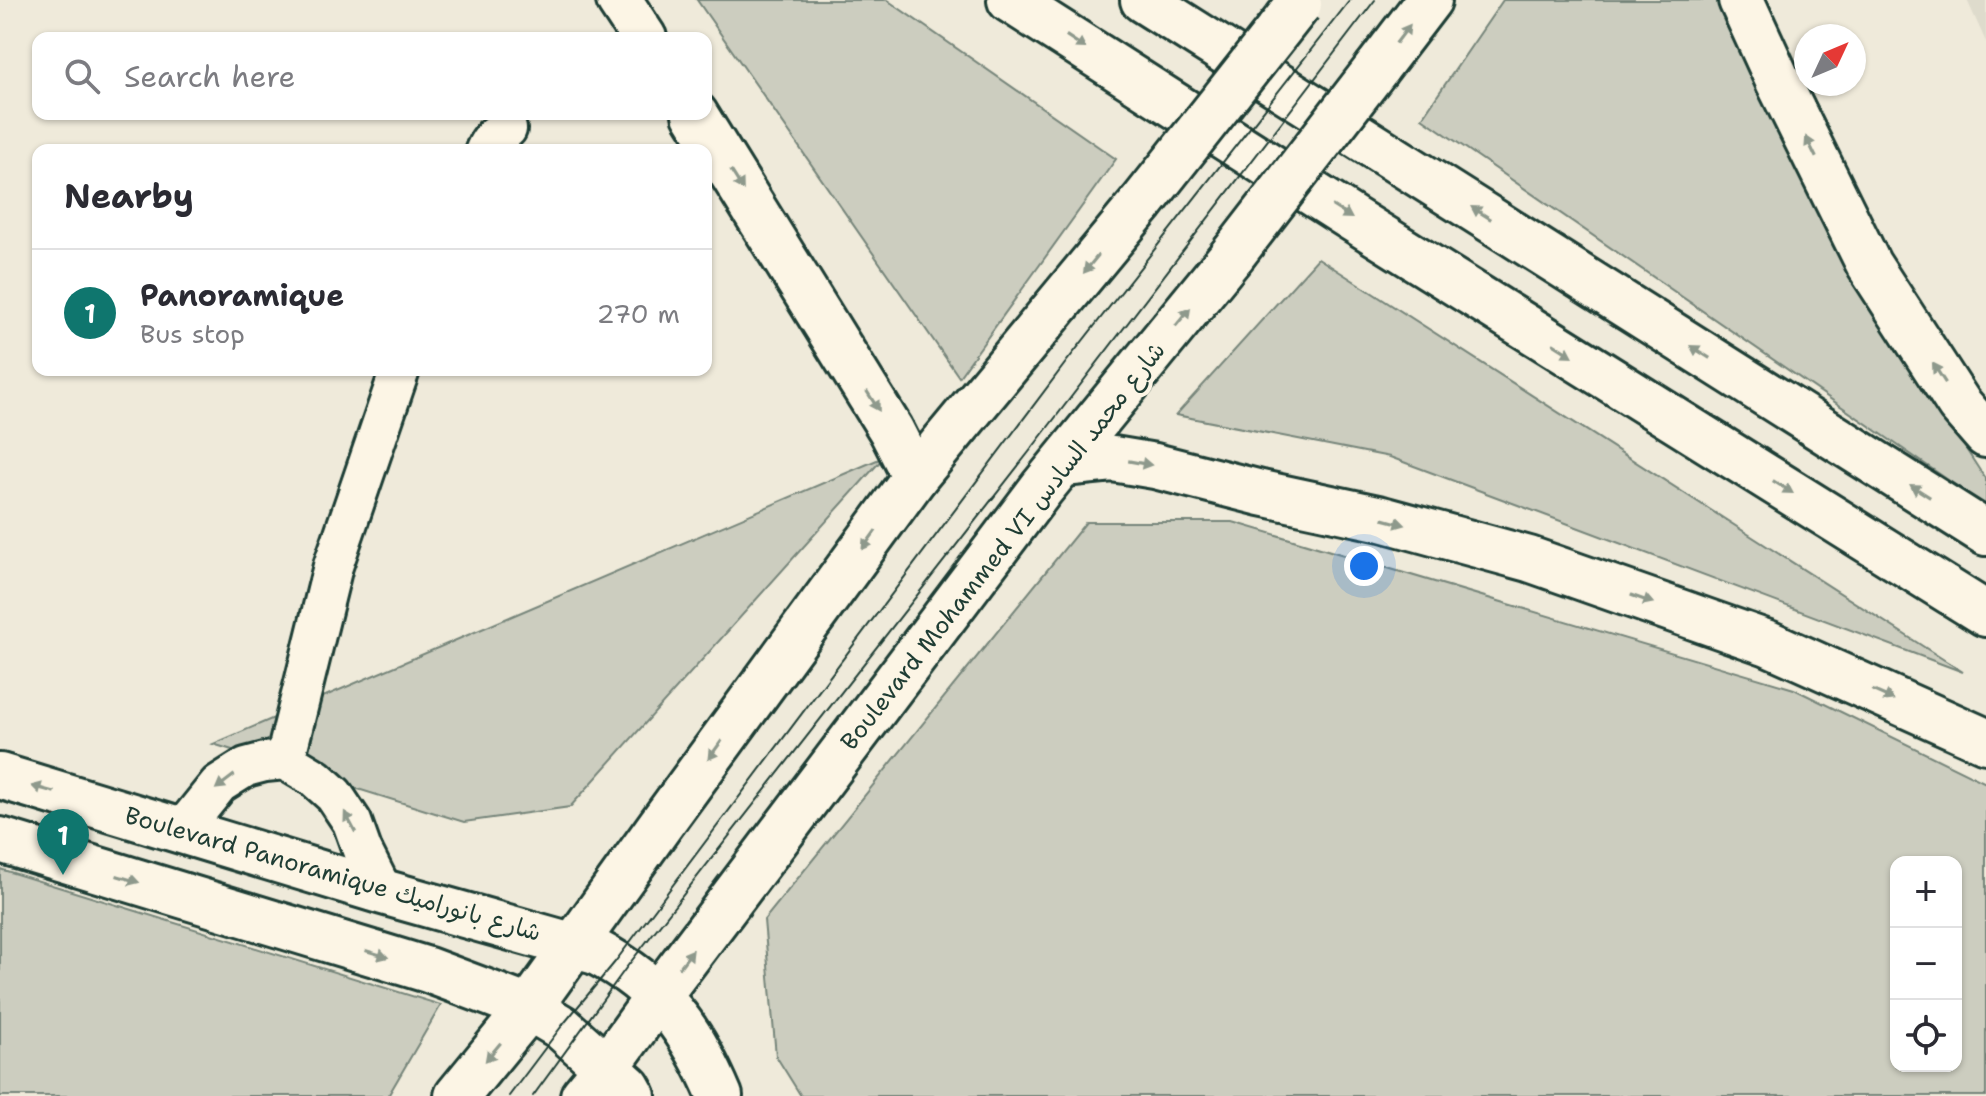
<!DOCTYPE html>
<html lang="en">
<head>
<meta charset="utf-8">
<style>
  :root { --surface:#fff; --page:#f7f7f7; --text:#2b2b33; --muted:#7c7c81; --line:#e1e1e2; --accent:#0f766e }
  body { margin:0; font-family:"Shantell Sans","Playpen Sans Arabic",sans-serif; background:var(--page); color:var(--text) }
  .controls { position:absolute; right:24px; bottom:24px; display:grid; overflow:hidden; border-radius:16px; box-shadow:0 2px 6px #0004 }
  .controls button { width:72px; height:72px; display:grid; place-items:center; padding:0; border:0; border-bottom:2px solid var(--line); background:var(--surface); color:var(--text); font:40px sans-serif }
  .compass { position:absolute; left:1794px; top:24px; width:72px; height:72px; border-radius:50%; background:var(--surface); box-shadow:0 2px 6px #0004; rotate:46deg }
  .you { position:absolute; left:1364px; top:566px; width:28px; height:28px; margin:-20px; border:6px solid #fff; border-radius:50%; background:#1a73e8; box-shadow:0 0 0 12px #1a73e833 }
  .badge { display:grid; place-items:center; width:52px; height:52px; border-radius:50%; background:var(--accent); color:#fff; font-size:26px; font-weight:700 }
  .pin { position:absolute; translate:-50% -66px; filter:drop-shadow(0 2px 4px #0008) }
  .pin::after { content:''; position:absolute; top:42px; width:28px; height:24px; background:inherit; clip-path:polygon(0 0,100% 0,50% 100%) }
  .list { margin:0; padding:0; list-style:none }
  h2 { display:flex; justify-content:space-between; align-items:center; height:104px; margin:0; padding:0 32px; font-size:34px }
  h2 small { font-size:26px; font-weight:400; color:var(--muted) }
  .list li { display:grid; grid-template-columns:52px 1fr auto; gap:24px; align-items:center; box-sizing:border-box; height:128px; padding:0 32px; border-top:2px solid var(--line) }
  .list b { display:block; font-size:30px; white-space:nowrap }
  .list p { margin:0; font-size:26px; white-space:nowrap; color:var(--muted) }
  .list em { font-size:26px; font-style:normal; color:var(--muted) }
  .icon { flex:none; width:44px; height:44px; fill:none; stroke:currentColor; stroke-width:2; stroke-linecap:round; stroke-linejoin:round }
  .map { position:relative; flex:none; width:1986px; height:1096px; overflow:hidden }
  .search { position:absolute; background:var(--surface); box-shadow:0 2px 6px #0004; left:32px; top:32px; width:680px; height:88px; display:flex; align-items:center; gap:20px; box-sizing:border-box; padding:0 28px; border-radius:16px; color:var(--muted); font-size:30px }
  .panel { position:absolute; background:var(--surface); box-shadow:0 2px 6px #0004; left:32px; top:144px; width:680px; height:232px; border-radius:16px }
  .map>svg:first-child { display:block }
  .built { fill:#dedbcc }
  .green { fill:#cccdbf; stroke:#76857a; stroke-width:2; fill-rule:evenodd }
  .lines { fill:none; stroke-linecap:round; stroke-linejoin:round }
  .minor-casing { stroke:#1f3d34; stroke-width:44 }
  .secondary-casing { stroke:#1f3d34; stroke-width:50 }
  .primary-casing { stroke:#1f3d34; stroke-width:50 }
  .trunk-casing { stroke:#1f3d34; stroke-width:50 }
  .minor { stroke:#fcf5e5; stroke-width:38 }
  .secondary { stroke:#fcf5e5; stroke-width:44 }
  .primary { stroke:#fcf5e5; stroke-width:44 }
  .trunk { stroke:#fcf5e5; stroke-width:44 }
  .tram { stroke:#1f3d34; stroke-width:2 }
  .primary-bridge-casing { stroke:#1f3d34; stroke-width:50; stroke-linecap:butt }
  .primary-bridge { stroke:#fcf5e5; stroke-width:44 }
  .oneway { fill:#8e998c }
  .labels { text-anchor:middle; dominant-baseline:central; stroke-width:8; stroke-linejoin:round; paint-order:stroke }
  .street-label { font-size:24px; fill:#1f3d34; stroke:#fcf5e5 }
</style>
</head>
<body>
<div class="map">
<svg width="1986" height="1096" viewBox="0 0 1986 1096">
  <rect width="100%" height="100%" fill="#efeada"/>
  <filter id="ink" filterUnits="userSpaceOnUse"><feTurbulence type="fractalNoise" baseFrequency=".0125" numOctaves="2"/><feDisplacementMap in="SourceGraphic" scale="16" xChannelSelector="R" yChannelSelector="G"/><feConvolveMatrix kernelMatrix="1 2 1 2 8 2 1 2 1" color-interpolation-filters="sRGB"/></filter>
  <g filter="url(#ink)">
    <path class="built" d="M1967,0H1986V42Z"/>
    <path class="green" d="M697,0H887L1116,159L959,377Z
      M1503,0H1728L1867,296L1986,480V506L1422,118Z
      M1318,258L1963,672L1390,457L1176,415Z
      M884,457L570,807L464,822L213,744Z
      M1086,522H1233L1794,689L1986,783V1096H801L776,1056L764,920ZM1956,862V1066H1896V862Z
      M0,869L441,1005L388,1096H0Z"/>
    <g class="lines">
      <g class="minor-casing">
        <path id="minor" d="M485,150C490,139 495,133 507,129
          M285,760L333,566L400,370
          M182,830L219,784L246,767L265,762L285,760L315,778L334,795L352,822L362,850L383,892"/>
      </g>
      <g class="secondary-casing">
        <path id="secondary" d="M0,776L383,892L596,952C661,986 692,1030 720,1096
          M0,840L428,970L529,1008L561,1027L628,1087L633,1096"/>
      </g>
      <g class="primary-casing">
        <path id="primary" d="M1377,68L1429,0
          M457,1096L529,1008L661,824L915,477L1141,204
          M583,1096L607,1067L659,995L1042,488L1234,253"/>
      </g>
      <g class="trunk-casing">
        <path id="trunk" d="M619,0L644,38
          M1010,0L1353,219L1986,614
          M1143,0L1986,533
          M1741,0L1779,83L1869,265L1959,404L1986,435
          M695,114L891,430L915,477
          M1063,464L1113,459L1155,466L1261,493L1382,519L1529,559L1768,643L1986,741"/>
      </g>
      <use href="#minor" class="minor"/>
      <use href="#secondary" class="secondary"/>
      <use href="#primary" class="primary"/>
      <use href="#trunk" class="trunk"/>
      <path class="tram" d="M509,1096L561,1027L615,962L1067,361L1350,0
        M533,1096L626,968L1029,452L1375,0"/>
      <g class="primary-bridge-casing">
        <path id="primary-bridge" d="M1141,204L1299,4
          M1234,253L1377,68"/>
      </g>
      <use href="#primary-bridge" class="primary-bridge"/>
    </g>
    <defs><path id="oneway-solid" d="M-6-.8H1V-3.2L6.5 0L1 3.2V.8H-6Z" transform="scale(2)"/></defs>
    <g class="oneway">
      <use href="#oneway-solid" transform="translate(1403 34) rotate(-53)"/>
      <use href="#oneway-solid" transform="translate(1076 42) rotate(33)"/>
      <use href="#oneway-solid" transform="translate(1811 147) rotate(-116)"/>
      <use href="#oneway-solid" transform="translate(737 180) rotate(58)"/>
      <use href="#oneway-solid" transform="translate(1342 212) rotate(32)"/>
      <use href="#oneway-solid" transform="translate(1481 213) rotate(-148)"/>
      <use href="#oneway-solid" transform="translate(1091 264) rotate(129)"/>
      <use href="#oneway-solid" transform="translate(1183 317) rotate(-51)"/>
      <use href="#oneway-solid" transform="translate(1563 350) rotate(32)"/>
      <use href="#oneway-solid" transform="translate(1700 352) rotate(-148)"/>
      <use href="#oneway-solid" transform="translate(1939 373) rotate(-123)"/>
      <use href="#oneway-solid" transform="translate(873 401) rotate(58)"/>
      <use href="#oneway-solid" transform="translate(1140 463) rotate(10)"/>
      <use href="#oneway-solid" transform="translate(1783 487) rotate(32)"/>
      <use href="#oneway-solid" transform="translate(1920 491) rotate(-148)"/>
      <use href="#oneway-solid" transform="translate(1394 522) rotate(15)"/>
      <use href="#oneway-solid" transform="translate(869 540) rotate(126)"/>
      <use href="#oneway-solid" transform="translate(1642 599) rotate(19)"/>
      <use href="#oneway-solid" transform="translate(1883 695) rotate(24)"/>
      <use href="#oneway-solid" transform="translate(715 750) rotate(126)"/>
      <use href="#oneway-solid" transform="translate(225 782) rotate(143)"/>
      <use href="#oneway-solid" transform="translate(43 789) rotate(-164)"/>
      <use href="#oneway-solid" transform="translate(350 822) rotate(-118)"/>
      <use href="#oneway-solid" transform="translate(128 879) rotate(17)"/>
      <use href="#oneway-solid" transform="translate(377 954) rotate(17)"/>
      <use href="#oneway-solid" transform="translate(686 959) rotate(-53)"/>
      <use href="#oneway-solid" transform="translate(493 1052) rotate(130)"/>
    </g>
  </g>
  <g class="labels">
    <g class="street-label">
      <text transform="translate(1003 546) rotate(-52)">Boulevard Mohammed VI شارع محمد السادس</text>
      <text transform="translate(333 874) rotate(16)">Boulevard Panoramique شارع بانوراميك</text>
    </g>
  </g>
</svg>
<div class="controls">
<button>+</button>
<button>−</button>
<button><svg class="icon" aria-label="locate" viewBox="0 0 24 24"><circle cx="12" cy="12" r="6"/><path d="M12 2v4M12 18v4M2 12h4M18 12h4"/></svg></button>
</div>
<svg class="compass" viewBox="-18 -18 36 36"><path d="M0-13l5 13h-10z" fill="#e53935"/><path d="M0 13l5-13h-10z" fill="#7c7c81"/></svg>
<div class="you"></div>
<div class="pin badge" style="left:63px;top:875px">1</div>
<div class="search"><svg class="icon" aria-label="search" viewBox="0 0 24 24"><circle cx="10" cy="10" r="6"/><path d="M15 15l6 6"/></svg>Search here</div>
<section class="panel">
<h2>Nearby<small></small></h2>
<ul class="list">
<li><span class="badge">1</span><div><b>Panoramique</b><p>Bus stop</p></div><em>270 m</em></li>
</ul>
</section>
</div>
</body>
</html>
